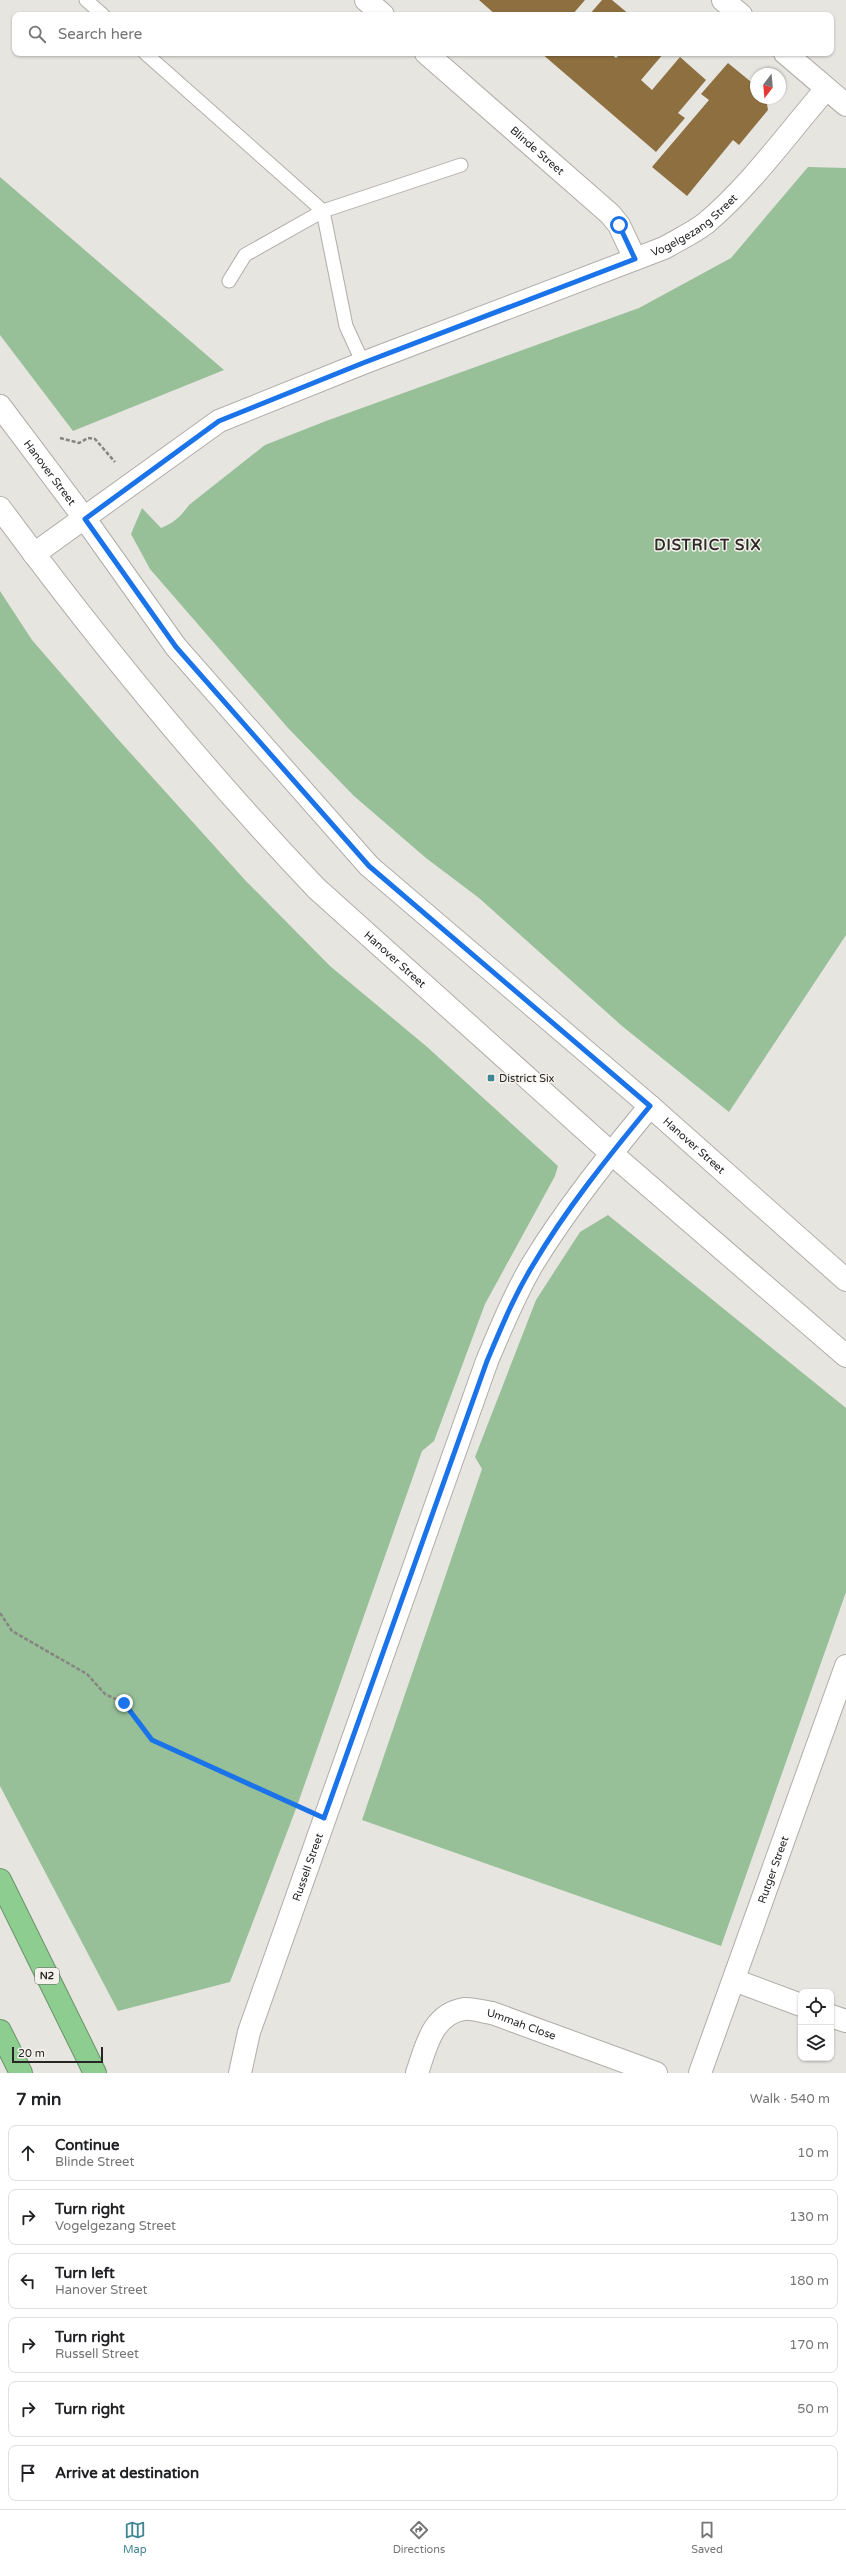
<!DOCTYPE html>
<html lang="en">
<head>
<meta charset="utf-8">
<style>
  :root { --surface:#fff; --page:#f2f2f2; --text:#202124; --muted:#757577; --line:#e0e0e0; --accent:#408593 }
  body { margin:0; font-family:"Varela Round",sans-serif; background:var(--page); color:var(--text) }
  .controls { position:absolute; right:12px; bottom:12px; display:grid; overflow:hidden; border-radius:8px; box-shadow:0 1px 3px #0004 }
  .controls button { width:36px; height:36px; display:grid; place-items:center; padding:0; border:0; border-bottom:1px solid var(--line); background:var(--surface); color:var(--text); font:20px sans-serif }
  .compass { position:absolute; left:750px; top:68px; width:36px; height:36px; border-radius:50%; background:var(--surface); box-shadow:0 1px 3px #0004; rotate:196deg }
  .scale { position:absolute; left:12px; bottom:10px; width:91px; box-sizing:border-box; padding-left:4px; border:2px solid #272625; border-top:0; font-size:11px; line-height:14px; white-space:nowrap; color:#272625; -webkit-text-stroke:3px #f5f2ed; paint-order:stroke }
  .stop { position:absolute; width:12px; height:12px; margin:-9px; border:3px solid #1a73e8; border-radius:50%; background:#fff }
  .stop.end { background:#1a73e8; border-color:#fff; box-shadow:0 1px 4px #0008 }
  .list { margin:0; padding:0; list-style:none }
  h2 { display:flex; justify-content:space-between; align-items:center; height:52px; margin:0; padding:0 16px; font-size:17px }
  h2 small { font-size:13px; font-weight:400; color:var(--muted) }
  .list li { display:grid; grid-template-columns:26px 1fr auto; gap:12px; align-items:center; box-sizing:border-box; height:56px; margin:0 8px 8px; padding:0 8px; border:1px solid var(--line); border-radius:8px }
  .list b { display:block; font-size:15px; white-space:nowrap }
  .list p { margin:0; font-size:13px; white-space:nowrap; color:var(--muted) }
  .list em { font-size:13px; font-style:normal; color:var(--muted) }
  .icon { flex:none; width:22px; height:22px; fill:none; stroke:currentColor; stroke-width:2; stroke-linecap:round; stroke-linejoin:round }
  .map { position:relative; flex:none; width:846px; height:2073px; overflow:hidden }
  .search { position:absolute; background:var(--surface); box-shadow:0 1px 3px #0004; left:12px; right:12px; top:12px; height:44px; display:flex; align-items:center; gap:10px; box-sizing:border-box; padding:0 14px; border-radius:8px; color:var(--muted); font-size:15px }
  .sheet { height:436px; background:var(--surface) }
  nav { display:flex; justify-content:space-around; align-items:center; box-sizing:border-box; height:56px; border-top:1px solid var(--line); background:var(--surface); font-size:11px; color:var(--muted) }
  nav a { display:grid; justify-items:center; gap:2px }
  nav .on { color:var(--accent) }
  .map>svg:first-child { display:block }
  .green { fill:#97bf98 }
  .building { fill:#8d6f40 }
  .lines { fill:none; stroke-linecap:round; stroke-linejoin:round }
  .service-casing { stroke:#b0ada9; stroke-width:15 }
  .minor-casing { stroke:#b0ada9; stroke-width:24 }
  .tertiary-casing { stroke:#b0ada9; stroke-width:24 }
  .motorway-casing { stroke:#69936a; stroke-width:24 }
  .path { stroke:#878582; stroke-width:2.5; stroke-dasharray:4 2; stroke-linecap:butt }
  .service { stroke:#fff; stroke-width:13 }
  .minor { stroke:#fff; stroke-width:22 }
  .tertiary { stroke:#fff; stroke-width:22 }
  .motorway { stroke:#8dcd8f; stroke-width:22 }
  .route { stroke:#1a73e8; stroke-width:5 }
  .poi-dot { fill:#408593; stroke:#f5f2ed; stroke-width:1.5 }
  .labels { text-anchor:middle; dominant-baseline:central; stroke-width:3; stroke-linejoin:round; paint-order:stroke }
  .shield { fill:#f5f2ed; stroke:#656361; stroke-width:1 }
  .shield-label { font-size:10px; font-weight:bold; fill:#272625 }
  .street-label { font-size:11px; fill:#272625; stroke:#f5f2ed }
  .poi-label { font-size:11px; fill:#272625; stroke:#f5f2ed; text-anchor:start }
  .district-label { font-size:15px; font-weight:bold; letter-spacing:1px; fill:#2d2a27; stroke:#f5f2ed }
</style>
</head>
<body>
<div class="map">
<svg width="846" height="2073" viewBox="0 0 846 2073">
  <rect width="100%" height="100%" fill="#e7e5e0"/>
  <path class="green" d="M808,167L846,168V935L729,1112L622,1026L479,898L426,858L354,796L288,728L150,569L131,534L142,508L161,528C174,523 181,516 189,505L265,445L326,421L639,308L731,258Z
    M0,177L224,370L73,431L0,335Z
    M0,591L32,640L116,737L245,880L330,966L426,1046L558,1166L555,1176L485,1304L434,1441L422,1451L297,1806L230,1982L118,2011L0,1786Z
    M608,1215L846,1408V1592L721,1946L362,1820L482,1469L475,1457L536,1300L580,1232Z"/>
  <path class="building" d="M479,0H585L572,15H496Z
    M602,0H612L630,15H589Z
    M541,53H610L616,58L621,53H664L641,80L652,90L680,57L706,80L678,113L685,118L656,152Z
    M728,63L756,86V98H766L768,110L739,145L733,140L687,196L652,167L709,100L701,94Z"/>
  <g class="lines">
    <g class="service-casing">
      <path id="service" d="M86,0L103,15
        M145,53L323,211L346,326L363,363
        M229,281L245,255L323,211L461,165"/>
    </g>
    <g class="minor-casing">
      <g id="minor">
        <path d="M366,0L383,15"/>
        <path d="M723,0L741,15"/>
        <path id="s1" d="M426,53L610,214L619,225L635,259"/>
        <path d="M785,53L846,105"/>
        <path id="s2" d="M34,554L219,421L363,363L664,248C678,240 693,233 706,223C751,185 788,133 826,89"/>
        <path d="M734,1980L801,2005"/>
        <path d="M831,2016L846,2021"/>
        <path id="s3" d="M240,2073L249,2032L487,1361C501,1328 514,1296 532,1265C566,1209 608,1157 650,1106"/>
        <path id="s4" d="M417,2073C426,2047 432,2014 464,2009C472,2008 484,2012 492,2013L656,2073"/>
        <path id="s5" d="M700,2073L846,1666"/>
      </g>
    </g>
    <g class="tertiary-casing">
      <g id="tertiary">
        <path id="s6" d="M0,406L85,519L176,647L369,866L650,1106L846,1280"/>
        <path id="s7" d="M0,508C98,641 202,768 316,888L611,1153L846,1356"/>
      </g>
    </g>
    <g class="motorway-casing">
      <path id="motorway" d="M0,1880L95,2073
        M0,2031L21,2073"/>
    </g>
    <path class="path" d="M60,438L79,443L88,438L95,439L115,462
      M0,1613L12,1631L87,1674L105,1694L124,1703L152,1740L300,1808"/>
    <use href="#service" class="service"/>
    <use href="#minor" class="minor"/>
    <use href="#tertiary" class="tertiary"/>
    <use href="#motorway" class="motorway"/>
  </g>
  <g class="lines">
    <path class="route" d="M124,1703L152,1740L324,1818L487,1361C501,1328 514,1296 533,1265C566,1209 608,1157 650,1106L369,866L176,647L85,519L219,421L363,363L635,259L619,225"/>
  </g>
  <rect class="poi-dot" x="487" y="1074" width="8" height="8" rx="2"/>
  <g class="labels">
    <rect class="shield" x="35" y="1968" width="24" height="16" rx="3"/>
    <g class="shield-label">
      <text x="47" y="1976">N2</text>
    </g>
    <g class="street-label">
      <text stroke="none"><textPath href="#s1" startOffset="148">Blinde Street</textPath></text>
      <text stroke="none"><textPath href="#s2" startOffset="743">Vogelgezang Street</textPath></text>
      <text stroke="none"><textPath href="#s6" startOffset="83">Hanover Street</textPath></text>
      <text stroke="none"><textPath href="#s7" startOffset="601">Hanover Street</textPath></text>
      <text stroke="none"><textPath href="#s6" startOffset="1019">Hanover Street</textPath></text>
      <text stroke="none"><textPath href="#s3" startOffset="217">Russell Street</textPath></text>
      <text stroke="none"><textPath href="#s5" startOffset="216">Rutger Street</textPath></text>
      <text stroke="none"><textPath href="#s4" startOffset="144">Ummah Close</textPath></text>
    </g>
    <g class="poi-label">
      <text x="499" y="1078">District Six</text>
    </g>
    <g class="district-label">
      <text x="708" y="545">DISTRICT SIX</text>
    </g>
  </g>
</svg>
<div class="controls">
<button><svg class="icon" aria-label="locate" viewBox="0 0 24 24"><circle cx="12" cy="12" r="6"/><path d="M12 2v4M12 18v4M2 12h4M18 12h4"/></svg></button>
<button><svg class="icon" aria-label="layers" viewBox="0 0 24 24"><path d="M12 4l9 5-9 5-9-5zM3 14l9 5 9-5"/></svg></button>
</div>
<svg class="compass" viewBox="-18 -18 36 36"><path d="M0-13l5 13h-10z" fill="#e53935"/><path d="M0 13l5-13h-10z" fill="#757577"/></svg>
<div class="scale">20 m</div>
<div class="stop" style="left:619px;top:225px"></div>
<div class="stop end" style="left:124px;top:1703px"></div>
<div class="search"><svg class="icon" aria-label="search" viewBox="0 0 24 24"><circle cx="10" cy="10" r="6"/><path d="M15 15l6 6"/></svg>Search here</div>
</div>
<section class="sheet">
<h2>7 min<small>Walk · 540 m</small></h2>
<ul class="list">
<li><svg class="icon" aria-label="ahead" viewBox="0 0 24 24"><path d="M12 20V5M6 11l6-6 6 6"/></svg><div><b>Continue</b><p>Blinde Street</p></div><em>10 m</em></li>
<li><svg class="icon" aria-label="right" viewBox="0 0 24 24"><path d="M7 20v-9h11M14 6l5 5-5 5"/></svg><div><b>Turn right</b><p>Vogelgezang Street</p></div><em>130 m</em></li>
<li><svg class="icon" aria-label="left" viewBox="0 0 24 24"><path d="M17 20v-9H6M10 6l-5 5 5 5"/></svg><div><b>Turn left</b><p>Hanover Street</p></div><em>180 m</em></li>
<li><svg class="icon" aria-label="right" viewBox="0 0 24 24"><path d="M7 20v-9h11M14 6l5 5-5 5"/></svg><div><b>Turn right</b><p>Russell Street</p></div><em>170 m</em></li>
<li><svg class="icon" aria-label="right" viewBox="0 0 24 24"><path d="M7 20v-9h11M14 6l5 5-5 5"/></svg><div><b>Turn right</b></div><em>50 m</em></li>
<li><svg class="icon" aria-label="arrive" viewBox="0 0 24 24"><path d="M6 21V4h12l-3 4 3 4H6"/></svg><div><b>Arrive at destination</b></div></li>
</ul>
</section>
<nav>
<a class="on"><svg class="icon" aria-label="map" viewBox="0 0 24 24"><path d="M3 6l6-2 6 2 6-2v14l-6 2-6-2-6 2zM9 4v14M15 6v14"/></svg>Map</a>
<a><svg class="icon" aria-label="directions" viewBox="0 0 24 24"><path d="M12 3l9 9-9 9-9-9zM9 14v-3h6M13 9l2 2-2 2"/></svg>Directions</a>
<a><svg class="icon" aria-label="saved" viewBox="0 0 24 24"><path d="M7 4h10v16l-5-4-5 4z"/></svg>Saved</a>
</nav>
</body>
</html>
